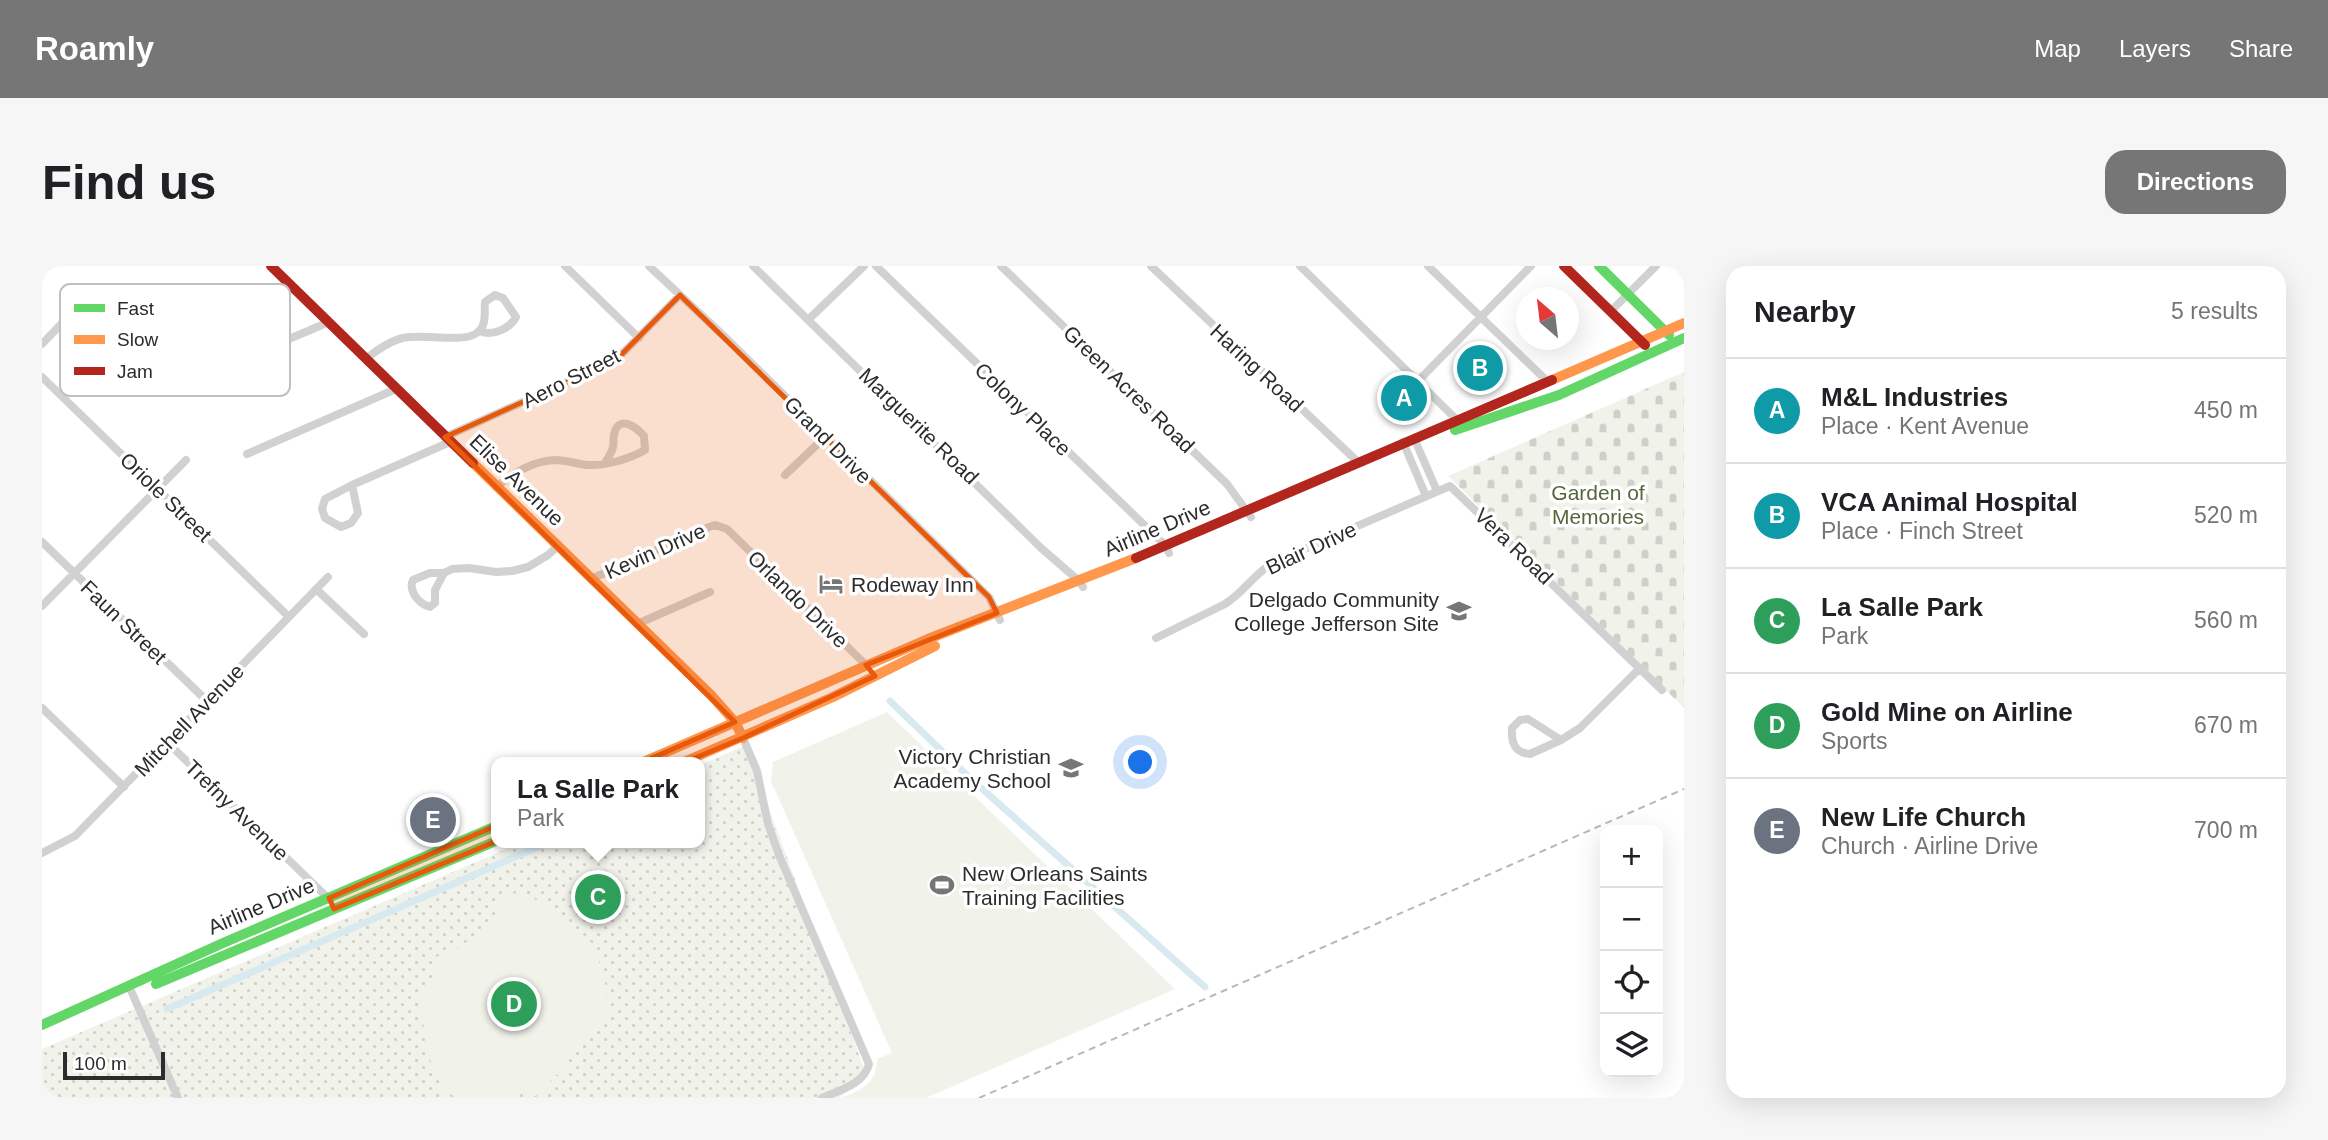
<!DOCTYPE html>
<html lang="en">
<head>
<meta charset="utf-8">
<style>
  :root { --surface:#fff; --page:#f6f6f6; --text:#202124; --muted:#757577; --line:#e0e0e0; --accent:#767676 }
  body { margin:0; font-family:Helvetica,sans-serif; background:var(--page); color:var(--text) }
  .controls { position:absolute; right:21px; bottom:21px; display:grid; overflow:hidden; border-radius:14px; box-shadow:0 7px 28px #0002 }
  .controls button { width:63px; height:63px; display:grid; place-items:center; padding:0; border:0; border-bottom:2px solid var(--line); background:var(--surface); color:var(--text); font:35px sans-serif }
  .compass { position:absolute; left:1474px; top:21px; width:63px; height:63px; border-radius:50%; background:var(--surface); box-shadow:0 7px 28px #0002; rotate:332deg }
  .scale { position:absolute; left:21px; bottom:18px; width:102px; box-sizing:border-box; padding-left:7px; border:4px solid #2c2c2c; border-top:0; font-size:19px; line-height:24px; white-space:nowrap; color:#2c2c2c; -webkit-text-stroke:5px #fff; paint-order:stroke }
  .you { position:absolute; left:1099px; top:497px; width:24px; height:24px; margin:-18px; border:5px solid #fff; border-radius:50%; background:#1a73e8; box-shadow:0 0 0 10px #1a73e833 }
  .badge { display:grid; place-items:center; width:46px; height:46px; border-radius:50%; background:var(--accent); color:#fff; font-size:23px; font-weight:700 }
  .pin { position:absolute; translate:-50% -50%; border:4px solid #fff; box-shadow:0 2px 7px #0006 }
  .popup { position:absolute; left:449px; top:491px; width:214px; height:91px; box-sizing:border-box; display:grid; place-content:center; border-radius:14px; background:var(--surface); filter:drop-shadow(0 2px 5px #0005); font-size:23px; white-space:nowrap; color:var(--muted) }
  .popup b { font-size:26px; color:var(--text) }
  .popup::after { content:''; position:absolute; left:50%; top:100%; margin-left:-14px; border:14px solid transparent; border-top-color:var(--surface) }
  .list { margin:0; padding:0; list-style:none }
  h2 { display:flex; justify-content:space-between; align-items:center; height:91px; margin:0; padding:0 28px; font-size:30px }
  h2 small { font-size:23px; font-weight:400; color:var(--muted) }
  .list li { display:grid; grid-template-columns:46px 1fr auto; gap:21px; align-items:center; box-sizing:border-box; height:105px; padding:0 28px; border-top:2px solid var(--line) }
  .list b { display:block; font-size:26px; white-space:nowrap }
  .list p { margin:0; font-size:23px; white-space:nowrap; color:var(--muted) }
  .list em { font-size:23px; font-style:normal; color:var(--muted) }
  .icon { flex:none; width:38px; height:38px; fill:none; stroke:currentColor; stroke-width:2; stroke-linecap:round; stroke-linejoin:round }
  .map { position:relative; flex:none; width:1642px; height:832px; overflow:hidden; border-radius:21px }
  header { display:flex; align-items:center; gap:42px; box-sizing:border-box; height:98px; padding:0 35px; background:var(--accent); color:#fff }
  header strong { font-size:33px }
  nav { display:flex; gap:38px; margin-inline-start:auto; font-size:24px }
  .intro { display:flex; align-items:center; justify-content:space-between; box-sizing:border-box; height:168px; padding:0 42px }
  h1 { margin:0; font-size:49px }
  .button { padding:18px 32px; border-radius:21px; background:var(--accent); color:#fff; font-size:24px; font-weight:700 }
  main { display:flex; gap:42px; padding:0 42px }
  aside { flex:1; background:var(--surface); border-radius:21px; box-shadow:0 7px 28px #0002 }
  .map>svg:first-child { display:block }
  .cemetery { fill:url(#cemetery-stones) }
  .park { fill:url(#park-dots) }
  .pitch { fill:#f1f3eb }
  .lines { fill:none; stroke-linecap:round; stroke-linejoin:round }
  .canal { stroke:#d8eaf0; stroke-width:7 }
  .street { stroke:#d1d1d1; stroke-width:8 }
  .fast { stroke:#63d668; stroke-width:10 }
  .slow { stroke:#ff974d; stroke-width:10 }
  .jam { stroke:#b3261e; stroke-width:10 }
  .rail { stroke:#b8b8b8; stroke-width:2; stroke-dasharray:7 5; stroke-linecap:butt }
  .marked { fill:#e8590c; fill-opacity:0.2; stroke:#e8590c; stroke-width:5; stroke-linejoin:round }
  .labels { text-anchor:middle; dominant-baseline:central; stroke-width:7; stroke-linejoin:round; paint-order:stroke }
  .street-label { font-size:21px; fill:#2c2c2c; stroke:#fff }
  .park-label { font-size:21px; fill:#56663c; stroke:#fff }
  .poi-label { font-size:21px; fill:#2c2c2c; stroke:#fff; text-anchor:start }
  .key { fill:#fff; stroke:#c0c0c0; stroke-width:2 }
  .key-label { font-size:19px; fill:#2c2c2c }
</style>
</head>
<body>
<header>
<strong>Roamly</strong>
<nav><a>Map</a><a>Layers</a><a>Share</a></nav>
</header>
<div class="intro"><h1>Find us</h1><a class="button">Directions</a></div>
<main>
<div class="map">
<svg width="1642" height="832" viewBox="0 0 1642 832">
  <defs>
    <pattern id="cemetery-stones" width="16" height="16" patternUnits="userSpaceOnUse" patternTransform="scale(1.75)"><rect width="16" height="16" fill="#f1f3eb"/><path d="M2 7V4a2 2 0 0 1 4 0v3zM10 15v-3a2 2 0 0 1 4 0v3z" fill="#cfd0ca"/></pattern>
    <pattern id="park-dots" width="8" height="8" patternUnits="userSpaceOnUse" patternTransform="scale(1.75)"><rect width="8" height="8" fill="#f1f3eb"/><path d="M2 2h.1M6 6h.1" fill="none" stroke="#cfd0ca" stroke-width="1.8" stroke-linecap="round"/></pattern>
  </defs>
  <rect width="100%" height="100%" fill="#fff"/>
  <path class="cemetery" d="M1642,106V442L1406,210Z"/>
  <path class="park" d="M704,479L824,808L797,832H0V783L478,577H658V499Z"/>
  <path class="pitch" d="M845,446L1133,723L884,832H800C820,823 835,818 835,793L850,787L729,515L731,496Z
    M461,624L508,638L552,679L563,716L567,752L565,757L521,790L527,804L507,812L511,823L487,832L483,825L474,828L475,832H415L400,823L402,819C383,804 381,748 377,724L394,720L390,692L410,686L450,658Z"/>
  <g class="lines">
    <path class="canal" d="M848,435L929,513L1163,721
      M125,743L505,577"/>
    <path class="street" d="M523,0L597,72
      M607,0L684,72L947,331L958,354
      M711,0L998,281L1037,315L1041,321
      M834,0L1124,280L1127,287
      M959,0L1185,218L1209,251
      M1109,0L1317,197
      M1258,0L1417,156
      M1386,0L1506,116
      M1569,45L1614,0
      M767,53L822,0
      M0,78L24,53
      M324,93C335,84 347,75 361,72C380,67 424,78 436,66C445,59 442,46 443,36L453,29L461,32L474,51C468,62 451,71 438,65
      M137,105L155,112L287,56
      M0,111L247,351
      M1377,114L1489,0
      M403,171L574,94L638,29
      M1372,172L1395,225
      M1361,176L1384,230
      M205,188L354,123
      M743,209L783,171
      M310,219L316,247L309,257L299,261L283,252L280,243L283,233L310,219L408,176
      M454,221C472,207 490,195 513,194C524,194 535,198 545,199C564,200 587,193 603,184L602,170C593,160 576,148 572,169C571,173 572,177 571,181C570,186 566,192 563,197
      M0,276L165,435
      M402,307L393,324V337L388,341C377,338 366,325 371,314L388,307H402L410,303L427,302L454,306L470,305L486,301L506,289L516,280
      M549,313L667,261L673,259L685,263L825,400
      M274,323L322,368
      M0,340L144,194
      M595,358L668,326
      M1114,372L1183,338C1202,326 1213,307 1232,296L1408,220L1620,424
      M0,442L82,521
      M1486,453L1519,474L1488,488C1473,487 1469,477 1470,462L1478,454Z
      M701,472L715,505L726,558L737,589L827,798C822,818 798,824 780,832
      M1519,474L1538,462L1598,402
      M125,476L288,634
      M0,587L33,570L286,311
      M87,720L136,832"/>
    <path class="fast" d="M1557,0L1627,69
      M1413,164L1517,129L1642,72
      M114,718L454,575
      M0,759L181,677L454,560"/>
    <path class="slow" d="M1510,114L1642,57
      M431,197L669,429L693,456L701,472
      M601,496L886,373L1094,292
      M642,496L791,431L893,380"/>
    <path class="jam" d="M229,0L431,197
      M1522,0L1603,79
      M1094,292L1510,114"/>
    <path class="rail" d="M937,832L1642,523"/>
  </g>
  <path class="marked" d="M638,29L947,331L955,347L824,399L833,410L701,472L292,643L287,632L693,456L403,171L574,94Z"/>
  <defs>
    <g id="hotel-bare" transform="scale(1.89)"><path d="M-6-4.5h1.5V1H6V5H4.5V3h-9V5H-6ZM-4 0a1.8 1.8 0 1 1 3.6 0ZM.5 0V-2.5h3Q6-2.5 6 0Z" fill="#767676" stroke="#fff" stroke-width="2.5" paint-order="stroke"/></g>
    <g id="university-bare" transform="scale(1.89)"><path d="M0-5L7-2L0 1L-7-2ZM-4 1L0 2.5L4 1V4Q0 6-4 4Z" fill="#767676" stroke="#fff" stroke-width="2.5" paint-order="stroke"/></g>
    <g id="school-bare" transform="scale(1.89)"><path d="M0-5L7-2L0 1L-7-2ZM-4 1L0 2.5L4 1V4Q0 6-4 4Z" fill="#767676" stroke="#fff" stroke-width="2.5" paint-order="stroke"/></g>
    <g id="stadium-bare" transform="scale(1.89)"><path d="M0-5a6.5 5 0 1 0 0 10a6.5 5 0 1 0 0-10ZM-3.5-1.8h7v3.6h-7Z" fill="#767676" stroke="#fff" stroke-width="2.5" paint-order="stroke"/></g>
  </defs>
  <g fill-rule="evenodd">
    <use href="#hotel-bare" x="789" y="318"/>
    <use href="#university-bare" x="1417" y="345"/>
    <use href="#school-bare" x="1029" y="502"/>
    <use href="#stadium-bare" x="900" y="619"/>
  </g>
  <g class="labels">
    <g class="street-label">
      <text transform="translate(1215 102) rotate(43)">Haring Road</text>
      <text transform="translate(529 112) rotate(-27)">Aero Street</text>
      <text transform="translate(1087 123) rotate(44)">Green Acres Road</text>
      <text transform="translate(981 143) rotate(44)">Colony Place</text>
      <text transform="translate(877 160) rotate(44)">Marguerite Road</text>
      <text transform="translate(786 174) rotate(45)">Grand Drive</text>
      <text transform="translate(475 214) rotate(44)">Elise Avenue</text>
      <text transform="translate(124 231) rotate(44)">Oriole Street</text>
      <text transform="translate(1115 262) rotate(-23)">Airline Drive</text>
      <text transform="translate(1472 280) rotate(44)">Vera Road</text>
      <text transform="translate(1269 282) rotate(-25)">Blair Drive</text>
      <text transform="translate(613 285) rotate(-24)">Kevin Drive</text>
      <text transform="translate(756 333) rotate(44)">Orlando Drive</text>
      <text transform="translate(82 356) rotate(44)">Faun Street</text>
      <text transform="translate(147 454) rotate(-46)">Mitchell Avenue</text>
      <text transform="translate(195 544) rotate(44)">Trefny Avenue</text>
      <text transform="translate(219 640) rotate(-23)">Airline Drive</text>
    </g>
    <g class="park-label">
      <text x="1556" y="226">Garden of<tspan x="1556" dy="24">Memories</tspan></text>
    </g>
    <g class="poi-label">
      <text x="809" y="318">Rodeway Inn</text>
      <text x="1397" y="333" text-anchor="end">Delgado Community<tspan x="1397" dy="24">College Jefferson Site</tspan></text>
      <text x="1009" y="490" text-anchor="end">Victory Christian<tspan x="1009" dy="24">Academy School</tspan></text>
      <text x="920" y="607">New Orleans Saints<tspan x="920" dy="24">Training Facilities</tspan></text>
    </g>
  </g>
  <rect x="18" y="18" width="230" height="112" rx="10" class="key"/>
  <rect x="32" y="38" width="31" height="8" fill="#63d668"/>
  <rect x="32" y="69" width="31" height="9" fill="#ff974d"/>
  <rect x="32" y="101" width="31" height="8" fill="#b3261e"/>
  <g class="key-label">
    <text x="75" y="49">Fast</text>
    <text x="75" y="80">Slow</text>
    <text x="75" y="112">Jam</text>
  </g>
</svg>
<div class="controls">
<button>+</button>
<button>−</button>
<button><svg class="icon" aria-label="locate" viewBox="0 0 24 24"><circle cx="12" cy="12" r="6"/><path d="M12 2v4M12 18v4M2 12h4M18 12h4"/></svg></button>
<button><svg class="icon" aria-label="layers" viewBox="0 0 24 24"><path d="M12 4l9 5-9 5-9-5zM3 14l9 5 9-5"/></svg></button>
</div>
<svg class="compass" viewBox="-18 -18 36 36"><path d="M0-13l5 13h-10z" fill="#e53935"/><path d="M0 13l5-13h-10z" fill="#757577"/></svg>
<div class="scale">100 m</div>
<div class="you"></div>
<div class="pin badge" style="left:1362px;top:132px;background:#0f9aa8">A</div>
<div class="pin badge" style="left:1438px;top:102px;background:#0f9aa8">B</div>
<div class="pin badge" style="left:556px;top:631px;background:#2e9e5b">C</div>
<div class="popup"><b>La Salle Park</b>Park</div>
<div class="pin badge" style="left:472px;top:738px;background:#2e9e5b">D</div>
<div class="pin badge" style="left:391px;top:554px;background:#6b7280">E</div>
</div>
<aside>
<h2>Nearby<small>5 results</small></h2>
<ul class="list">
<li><span class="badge" style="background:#0f9aa8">A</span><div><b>M&amp;L Industries</b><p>Place · Kent Avenue</p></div><em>450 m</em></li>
<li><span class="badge" style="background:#0f9aa8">B</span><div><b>VCA Animal Hospital</b><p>Place · Finch Street</p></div><em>520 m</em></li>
<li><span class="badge" style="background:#2e9e5b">C</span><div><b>La Salle Park</b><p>Park</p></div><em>560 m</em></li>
<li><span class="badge" style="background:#2e9e5b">D</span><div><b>Gold Mine on Airline</b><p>Sports</p></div><em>670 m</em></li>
<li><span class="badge" style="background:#6b7280">E</span><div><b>New Life Church</b><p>Church · Airline Drive</p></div><em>700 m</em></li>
</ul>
</aside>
</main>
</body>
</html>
